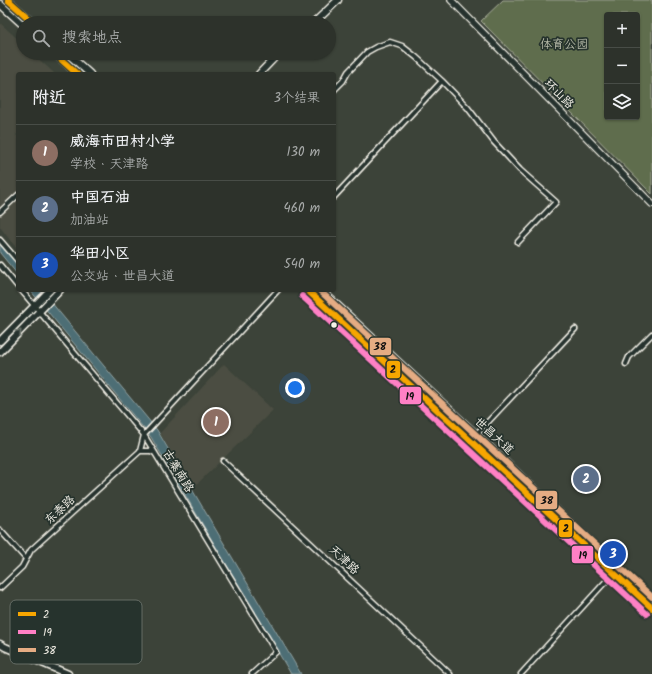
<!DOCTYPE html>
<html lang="zh">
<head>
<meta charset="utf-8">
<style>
  :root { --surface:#2d322b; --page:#353a33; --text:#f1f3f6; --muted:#a7aaa9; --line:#484d47; --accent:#ffd166 }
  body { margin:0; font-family:Kalam,"LXGW WenKai TC",sans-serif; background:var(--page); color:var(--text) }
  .controls { position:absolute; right:12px; top:12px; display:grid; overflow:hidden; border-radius:4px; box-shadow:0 1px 3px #0004 }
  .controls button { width:36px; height:36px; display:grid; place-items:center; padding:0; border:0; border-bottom:1px solid var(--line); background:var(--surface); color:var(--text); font:20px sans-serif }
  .you { position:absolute; left:295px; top:388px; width:14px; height:14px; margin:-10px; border:3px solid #fff; border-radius:50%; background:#1a73e8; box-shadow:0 0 0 6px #1a73e833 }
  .badge { display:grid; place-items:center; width:26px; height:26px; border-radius:50%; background:var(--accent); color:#fff; font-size:13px; font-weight:700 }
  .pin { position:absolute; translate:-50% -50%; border:2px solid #fff; box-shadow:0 1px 4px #0006 }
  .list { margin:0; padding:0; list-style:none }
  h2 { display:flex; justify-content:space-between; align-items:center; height:52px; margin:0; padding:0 16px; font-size:17px }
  h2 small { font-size:13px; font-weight:400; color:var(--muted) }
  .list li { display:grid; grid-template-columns:26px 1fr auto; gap:12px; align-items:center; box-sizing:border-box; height:56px; padding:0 16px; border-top:1px solid var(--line) }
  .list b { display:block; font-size:15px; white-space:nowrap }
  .list p { margin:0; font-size:13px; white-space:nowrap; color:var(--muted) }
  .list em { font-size:13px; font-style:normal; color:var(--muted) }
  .icon { flex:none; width:22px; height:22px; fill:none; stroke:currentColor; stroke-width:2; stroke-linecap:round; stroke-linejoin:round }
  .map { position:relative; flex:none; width:652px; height:674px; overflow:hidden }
  .search { position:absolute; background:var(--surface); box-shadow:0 1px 3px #0004; left:16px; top:16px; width:320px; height:44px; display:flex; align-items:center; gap:10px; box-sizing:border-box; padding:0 14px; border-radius:22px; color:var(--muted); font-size:15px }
  .panel { position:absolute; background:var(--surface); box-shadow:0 1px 3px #0004; left:16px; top:72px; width:320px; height:220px; border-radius:4px }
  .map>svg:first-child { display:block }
  .built { fill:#4b4e42 }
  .green { fill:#5f6d4e; stroke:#aaaf9b; fill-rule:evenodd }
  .water { fill:#4e6e75; stroke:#90a2a3 }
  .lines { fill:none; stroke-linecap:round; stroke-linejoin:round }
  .street-casing { stroke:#f4f1e8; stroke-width:7 }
  .secondary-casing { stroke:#f4f1e8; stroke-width:8 }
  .primary-casing { stroke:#f4f1e8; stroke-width:9 }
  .street { stroke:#26332d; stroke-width:4 }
  .secondary { stroke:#26332d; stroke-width:5.5 }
  .primary { stroke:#26332d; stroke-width:6 }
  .bus-1-casing { stroke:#26332d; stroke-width:9 }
  .bus-2-casing { stroke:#26332d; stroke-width:9 }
  .bus-3-casing { stroke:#26332d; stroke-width:9 }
  .bus-1 { stroke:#f7a600; stroke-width:6 }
  .bus-2 { stroke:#ff80c5; stroke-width:6 }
  .bus-3 { stroke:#e5ac83; stroke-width:6 }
  .oneway { stroke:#6e766e }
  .bus-dot { fill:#f4f1e8; stroke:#26332d; stroke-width:1.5 }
  .labels { text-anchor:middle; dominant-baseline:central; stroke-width:3.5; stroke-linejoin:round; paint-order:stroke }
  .park-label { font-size:12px; fill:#b8bcaa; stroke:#26332d }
  .street-label { font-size:12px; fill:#f4f1e8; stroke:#26332d }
  .key { fill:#26332d; stroke:#646c65; stroke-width:1 }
  .key-label { font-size:11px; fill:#f4f1e8 }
  .line-badge { stroke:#26332d; stroke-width:1.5 }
  .pale-badge-label { font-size:11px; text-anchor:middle; font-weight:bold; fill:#111 }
</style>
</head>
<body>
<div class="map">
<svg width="652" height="674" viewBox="0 0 652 674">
  <rect width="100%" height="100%" fill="#3c4339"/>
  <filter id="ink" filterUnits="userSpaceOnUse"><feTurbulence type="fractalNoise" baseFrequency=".025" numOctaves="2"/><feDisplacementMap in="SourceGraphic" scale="8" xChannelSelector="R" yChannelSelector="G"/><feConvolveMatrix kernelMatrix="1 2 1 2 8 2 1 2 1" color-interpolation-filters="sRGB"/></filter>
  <g filter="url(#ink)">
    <path class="built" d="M0,23L23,44V53H32L55,74H18V133L16,135L18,137V250L0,227Z
      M224,364L273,410L197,484L180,467L160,433Z"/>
    <path class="green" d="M503,0H652V194L481,21ZM607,15H637V117H607Z"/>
    <path class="water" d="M0,245L18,264V275L0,253Z
      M30,290H41L157,430L301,674H291L151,437Z"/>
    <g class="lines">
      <g class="street-casing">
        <path id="street" d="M334,90L343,81L348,72L367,52L376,47L390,42L402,46L416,57L442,81L468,108L494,142L520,170L556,202L518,242
          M334,197L442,81
          M0,212L18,195
          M0,240L18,261
          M0,265L18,287
          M21,290L144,435L276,652L252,674
          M626,364L629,357L652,334
          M470,441L575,329
          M140,451L144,435L278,290
          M140,451H151L155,453
          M223,461L450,674
          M0,530L26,559
          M0,588L22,567L31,550L140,451
          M521,674L619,567"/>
      </g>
      <g class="secondary-casing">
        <path id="secondary" d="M451,0L652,204"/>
      </g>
      <g class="primary-casing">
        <path id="primary" d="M8,0L34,23
          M0,4L23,25
          M314,23L338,0
          M54,53L77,74
          M67,53L90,74
          M259,74L279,53
          M307,290L652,608
          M321,290L652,598
          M0,341L50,290
          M0,352L60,290
          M0,644L5,647L68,674"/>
      </g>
      <use href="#street" class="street"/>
      <use href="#secondary" class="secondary"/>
      <use href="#primary" class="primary"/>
      <g class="bus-1-casing">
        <path id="bus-1" d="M8,0L34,23
          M54,53L77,74
          M307,290L652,608"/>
      </g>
      <g class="bus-2-casing">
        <path id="bus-2" d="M302,296L647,614"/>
      </g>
      <g class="bus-3-casing">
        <path id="bus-3" d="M319,290L652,597"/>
      </g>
      <use href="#bus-1" class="bus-1"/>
      <use href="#bus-2" class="bus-2"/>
      <use href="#bus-3" class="bus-3"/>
    </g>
    <defs><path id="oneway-chevron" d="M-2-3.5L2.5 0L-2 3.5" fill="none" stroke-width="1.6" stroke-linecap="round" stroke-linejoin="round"/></defs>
    <use class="oneway" href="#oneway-chevron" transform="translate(19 332) rotate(-46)"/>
  </g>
  <circle class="bus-dot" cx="334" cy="325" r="3.5"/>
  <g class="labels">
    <g class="park-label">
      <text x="564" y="44">体育公园</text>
    </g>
    <g class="street-label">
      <text transform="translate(559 94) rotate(45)">环山路</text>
      <text transform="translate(494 436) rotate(43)">世昌大道</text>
      <text transform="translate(178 471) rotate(59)">古寨南路</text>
      <text transform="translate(60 510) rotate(-43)">东泰路</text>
      <text transform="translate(344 560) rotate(43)">天津路</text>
    </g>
  </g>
  <rect x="10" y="600" width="132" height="64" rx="6" class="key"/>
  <rect x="18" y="612" width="18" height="4" fill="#f7a600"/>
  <rect x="18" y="630" width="18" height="4" fill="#ff80c5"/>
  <rect x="18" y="648" width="18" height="4" fill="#e5ac83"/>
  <g class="key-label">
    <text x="43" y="618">2</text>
    <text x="43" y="636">19</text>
    <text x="43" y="654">38</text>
  </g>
  <g class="line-badge">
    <rect x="369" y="337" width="23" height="19" rx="4" fill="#e5ac83"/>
    <rect x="386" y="360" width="15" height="19" rx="4" fill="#f7a600"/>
    <rect x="399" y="386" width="23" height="19" rx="4" fill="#ff80c5"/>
    <rect x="535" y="490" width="23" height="20" rx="4" fill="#e5ac83"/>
    <rect x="558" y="519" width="15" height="19" rx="4" fill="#f7a600"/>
    <rect x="571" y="545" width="23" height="19" rx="4" fill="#ff80c5"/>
  </g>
  <g class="pale-badge-label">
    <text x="380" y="350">38</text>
    <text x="393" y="373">2</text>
    <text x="410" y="400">19</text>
    <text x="547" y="504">38</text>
    <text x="566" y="532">2</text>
    <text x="583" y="559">19</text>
  </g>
</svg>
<div class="controls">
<button>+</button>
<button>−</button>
<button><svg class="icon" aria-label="layers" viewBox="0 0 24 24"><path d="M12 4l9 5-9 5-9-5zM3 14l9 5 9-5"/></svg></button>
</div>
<div class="you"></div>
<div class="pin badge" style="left:216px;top:422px;background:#8d6e63">1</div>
<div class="pin badge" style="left:586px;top:479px;background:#5c6f8a">2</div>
<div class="pin badge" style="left:613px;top:554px;background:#1a4fb4">3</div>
<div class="search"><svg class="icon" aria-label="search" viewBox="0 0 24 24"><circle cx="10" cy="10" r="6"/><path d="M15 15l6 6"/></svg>搜索地点</div>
<section class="panel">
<h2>附近<small>3个结果</small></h2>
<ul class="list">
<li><span class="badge" style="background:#8d6e63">1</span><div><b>威海市田村小学</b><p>学校 · 天津路</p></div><em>130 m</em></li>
<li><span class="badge" style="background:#5c6f8a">2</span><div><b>中国石油</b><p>加油站</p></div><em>460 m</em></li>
<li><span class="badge" style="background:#1a4fb4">3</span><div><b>华田小区</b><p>公交站 · 世昌大道</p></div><em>540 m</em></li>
</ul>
</section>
</div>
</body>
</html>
